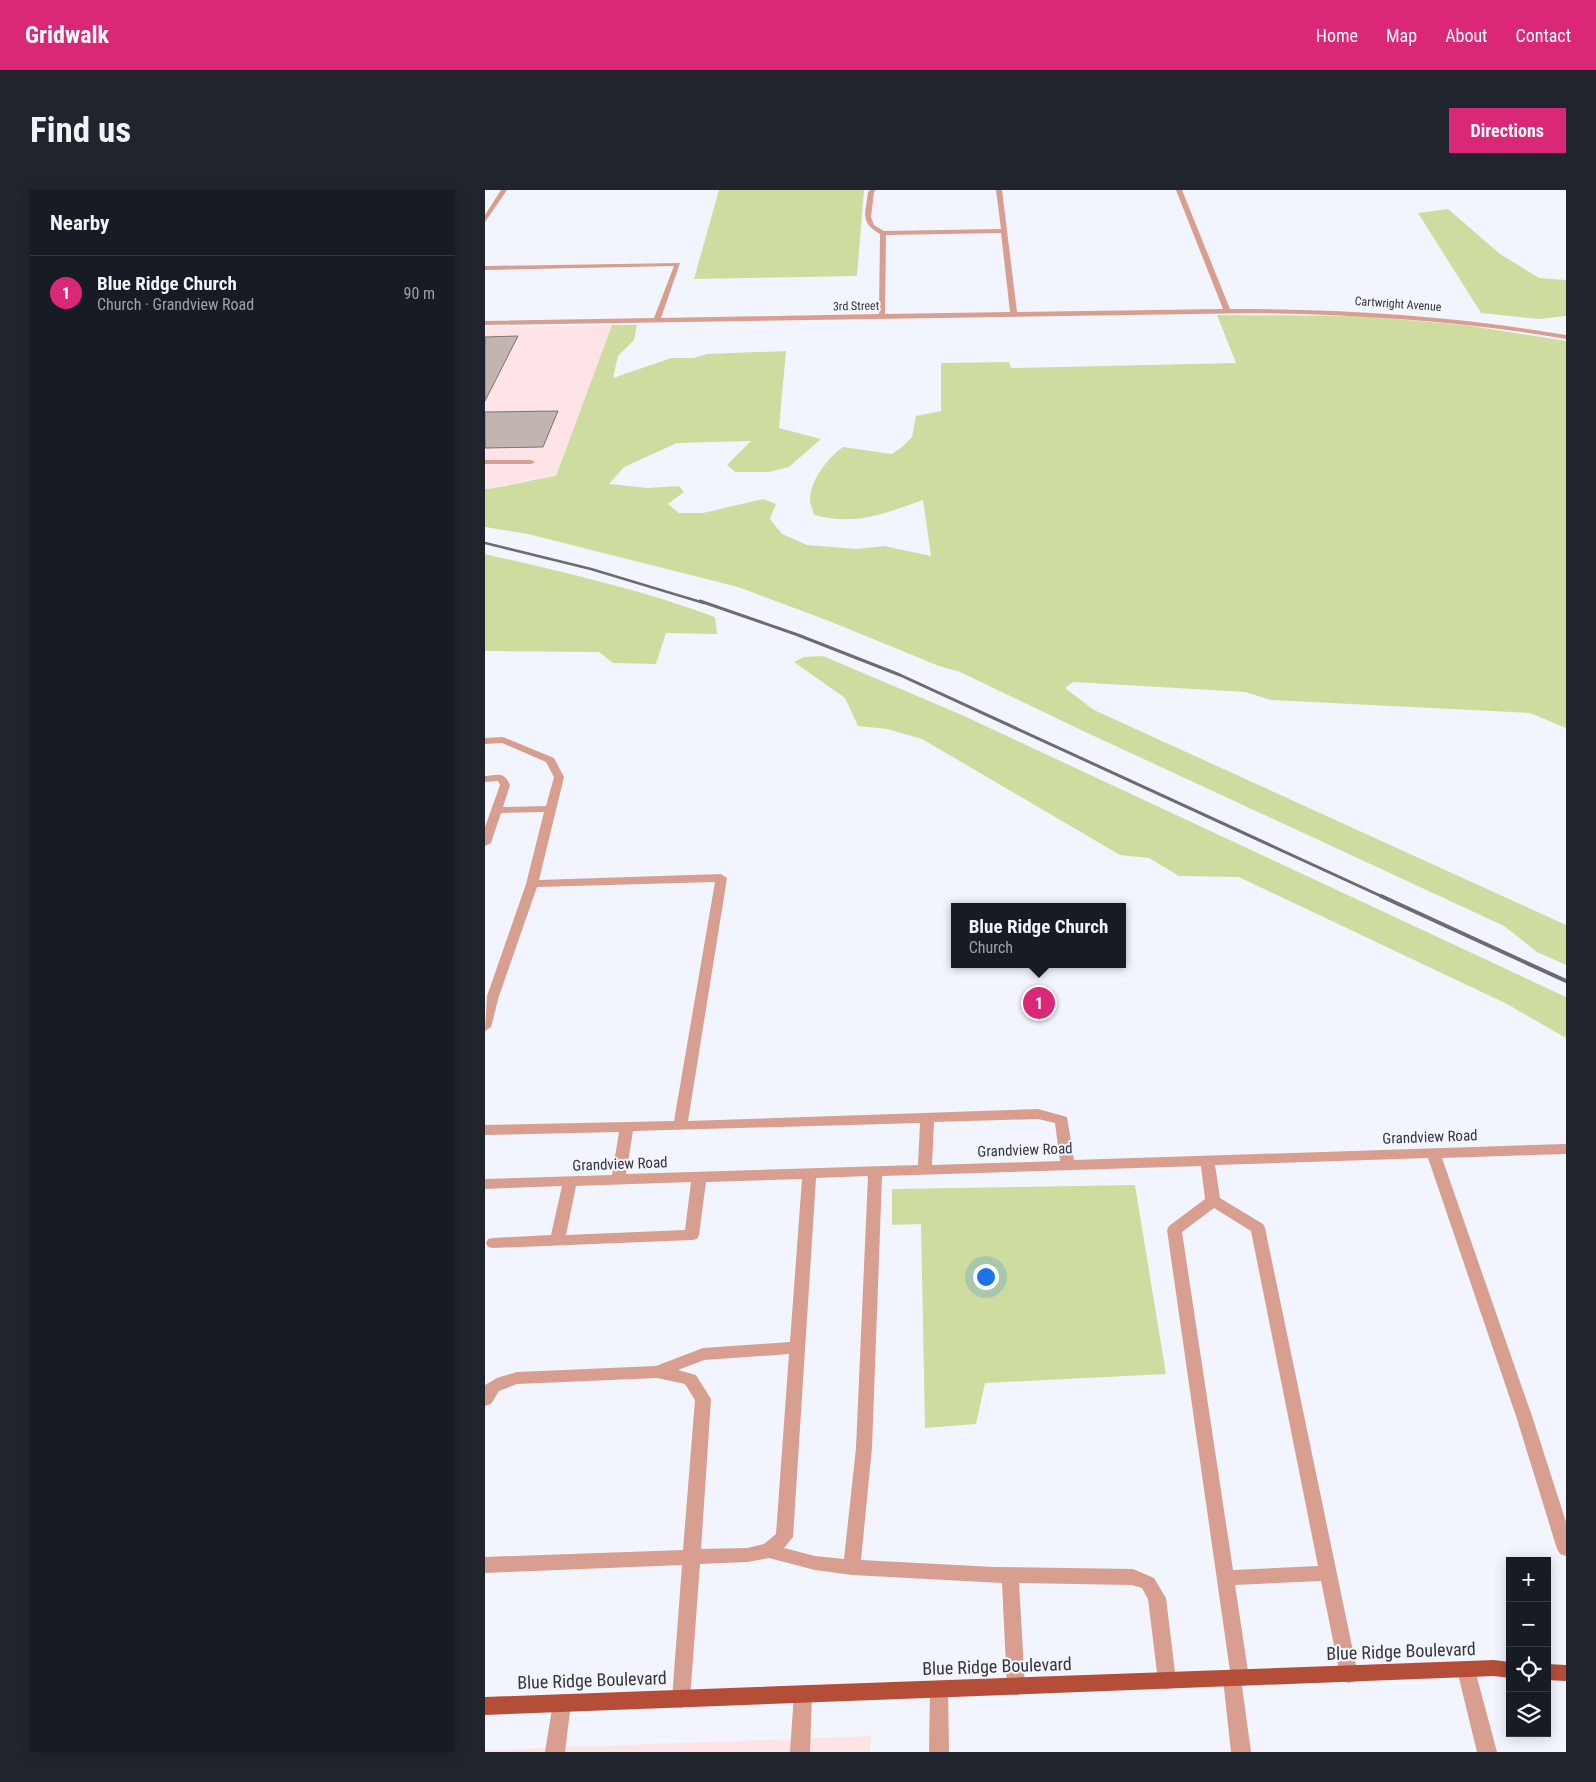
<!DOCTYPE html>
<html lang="en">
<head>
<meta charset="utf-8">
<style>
  :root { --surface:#171b24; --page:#20242c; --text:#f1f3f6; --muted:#9ea1a6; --line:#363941; --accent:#db2777 }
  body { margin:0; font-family:"Roboto Condensed",sans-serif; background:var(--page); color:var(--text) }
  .controls { position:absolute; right:15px; bottom:15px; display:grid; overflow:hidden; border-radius:0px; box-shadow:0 2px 12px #0003 }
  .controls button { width:45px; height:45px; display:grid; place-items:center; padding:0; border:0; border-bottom:1px solid var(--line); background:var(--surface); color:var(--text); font:25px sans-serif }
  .you { position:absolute; left:500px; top:1086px; width:18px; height:18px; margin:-12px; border:4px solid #fff; border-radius:50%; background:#1a73e8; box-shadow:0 0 0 8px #1a73e833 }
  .badge { display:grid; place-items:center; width:32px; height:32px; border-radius:50%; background:var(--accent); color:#fff; font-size:16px; font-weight:700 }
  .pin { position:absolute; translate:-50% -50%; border:2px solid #fff; box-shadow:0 1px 5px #0006 }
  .popup { position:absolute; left:466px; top:713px; width:175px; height:65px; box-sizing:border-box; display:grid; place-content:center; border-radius:0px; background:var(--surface); filter:drop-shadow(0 1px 4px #0005); font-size:16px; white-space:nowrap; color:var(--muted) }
  .popup b { font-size:19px; color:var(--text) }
  .popup::after { content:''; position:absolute; left:50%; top:100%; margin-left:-10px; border:10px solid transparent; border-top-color:var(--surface) }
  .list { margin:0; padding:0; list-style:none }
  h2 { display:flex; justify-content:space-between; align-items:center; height:65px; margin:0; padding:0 20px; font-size:21px }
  h2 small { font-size:16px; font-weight:400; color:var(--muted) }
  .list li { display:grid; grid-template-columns:32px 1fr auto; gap:15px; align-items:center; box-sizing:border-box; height:75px; padding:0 20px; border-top:1px solid var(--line) }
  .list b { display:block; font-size:19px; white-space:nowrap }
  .list p { margin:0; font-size:16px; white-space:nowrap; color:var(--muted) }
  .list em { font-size:16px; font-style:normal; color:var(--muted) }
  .icon { flex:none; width:28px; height:28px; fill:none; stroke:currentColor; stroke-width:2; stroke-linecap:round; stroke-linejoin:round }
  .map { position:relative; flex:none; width:1081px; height:1562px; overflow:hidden; border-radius:0px }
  header { display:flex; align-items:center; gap:30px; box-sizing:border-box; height:70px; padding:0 25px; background:var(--accent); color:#fff }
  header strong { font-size:24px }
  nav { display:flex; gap:28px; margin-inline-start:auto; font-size:18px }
  .intro { display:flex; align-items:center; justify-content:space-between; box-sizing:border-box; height:120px; padding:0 30px }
  h1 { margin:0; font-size:35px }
  .button { padding:12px 22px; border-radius:0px; background:var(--accent); color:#fff; font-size:18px; font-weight:700 }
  main { display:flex; gap:30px; padding:0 30px }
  aside { flex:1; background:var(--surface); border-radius:0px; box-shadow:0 2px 12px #0003 }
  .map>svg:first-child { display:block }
  .commercial { fill:#ffe4e7 }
  .green { fill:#cedd9f }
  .building { fill:#c1b5b2; stroke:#7d7370 }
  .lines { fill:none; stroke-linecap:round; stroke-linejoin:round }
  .minor { fill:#d89e90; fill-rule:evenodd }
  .major { fill:#b54e38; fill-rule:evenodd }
  .rail-far2 { stroke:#6a6c72; stroke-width:2.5 }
  .rail-far1 { stroke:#6a6c72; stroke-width:3 }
  .rail { stroke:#6a6c72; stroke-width:4 }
  .labels { text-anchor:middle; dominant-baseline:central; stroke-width:4; stroke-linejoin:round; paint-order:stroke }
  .far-street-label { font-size:12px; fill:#34363a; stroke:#f3f5fe }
  .street-label { font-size:15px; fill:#34363a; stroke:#f3f5fe }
  .near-street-label { font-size:18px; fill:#34363a; stroke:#f3f5fe }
</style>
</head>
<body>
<header>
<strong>Gridwalk</strong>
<nav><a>Home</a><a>Map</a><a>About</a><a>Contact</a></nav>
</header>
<div class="intro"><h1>Find us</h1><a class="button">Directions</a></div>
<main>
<aside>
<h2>Nearby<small></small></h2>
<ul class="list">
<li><span class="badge">1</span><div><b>Blue Ridge Church</b><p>Church · Grandview Road</p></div><em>90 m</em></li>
</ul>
</aside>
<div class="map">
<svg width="1081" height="1562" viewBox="0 0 1081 1562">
  <rect width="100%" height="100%" fill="#f3f5fe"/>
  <path class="commercial" d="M127,135L71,286L41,290L21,297L0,299V137Z
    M386,1546L385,1562H0V1560Z"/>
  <path class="green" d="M234,0H379L372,86L209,89Z
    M963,19L1015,64L1054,88L1081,90V126L1054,129L996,123L933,23Z
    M732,125L876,126L980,135L1081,151V538L1045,523L786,510L760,502L588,492L580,498L609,520L1081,735V775L1052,762L1019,736L596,540L475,482L454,476L344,431L253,397L43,344L0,337V299C24,297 47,289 71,286L127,135H152L149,150L133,166L128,188L186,168H209L222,164L301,161L294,238L336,249L304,277L284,282H250L242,275L266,251L192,253L139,277L124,294L163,298L194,296L199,302L183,314L194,323H218L278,309L291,314L285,329L297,344L322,355L371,359L399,356L446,366L438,310C398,324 371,336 329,325C328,320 325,314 325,310C325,290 343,268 358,257L407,264L417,257L427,247L431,226L456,221V173L524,172L526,178L751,173Z
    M0,364C78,382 154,399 230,427L232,444L181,443L171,474L128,473L114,462L0,461Z
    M338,466L477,525L1081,807V848L1022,814L754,687L694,686L664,668L635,665L437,549L402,539L373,536L360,508L309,472L319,467Z
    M650,995L681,1184L500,1193L491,1234L440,1238L436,1034L407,1035V999Z"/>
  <path class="building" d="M33,146L0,211V147Z
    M73,221L58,257L0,258V222Z"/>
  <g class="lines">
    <path class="minor" d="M16,0H22L0,32V25Z
      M391,0L389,2L386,27L389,35L399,41L516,39L511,0H517L532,122L738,119L691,0H697L745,119C858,119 969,126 1081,145V149C977,131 879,125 774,123L0,135V131L169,128L189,76L0,80V76L195,73L176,128L394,124L395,44C374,32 381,23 383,2L385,0ZM516,43L525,122L400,124L401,45Z
      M0,270H46L50,272L46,274H0Z
      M18,547L69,568L79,587L54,690L236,684L242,688L203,931L553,919L582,927L589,970L1081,954V964L957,968L1048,1229L1081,1332V1366L1075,1364L1072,1359L1032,1229L943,968L730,975L735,1008L778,1034L780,1038L873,1485L871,1491L864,1493L857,1491L855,1485L836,1391L750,1395L764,1488L762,1494L757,1496L766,1562H746L738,1489L740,1483L745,1481L682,1040L684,1036L720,1009L716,976L397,986L387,1258L376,1370L509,1377L648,1379L669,1388L681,1408L691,1491L689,1497L682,1499L675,1497L673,1491L663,1409L657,1398L647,1395L534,1393L540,1497L538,1503L531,1505L524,1503L522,1497L517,1393L367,1385L330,1380L284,1368L262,1372L215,1374L205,1509L203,1515L196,1518L189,1515L187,1509L197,1375L0,1383V1367L198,1360L210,1210L200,1194L172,1188L32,1194L14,1201L6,1214L0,1216V1195L12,1188L32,1182L171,1176L218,1158L305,1152L317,989L221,992L214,1045L212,1049L207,1050L8,1058L3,1057L1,1053L3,1049L8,1048L66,1045L77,996L0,999V989L127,985L134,942L0,945V935L189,931L230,692L52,697L14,806L6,837L0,841L2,806L41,694L59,622L16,623L6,653L0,656V637L15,595L13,591L0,592V586C13,585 19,581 25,595L18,617L61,616L69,587L61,572L17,553L0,554V548ZM553,929L570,933L575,971L447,975L449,932ZM435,933L433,975L141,984L148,941ZM383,986L371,1258L359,1369L330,1366L299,1358L308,1347L331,988ZM206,992L200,1040L81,1045L91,996ZM729,1018L766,1041L833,1376L748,1380L697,1042ZM304,1164L291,1344L279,1354L262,1358L216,1359L226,1209L211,1185L193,1180L219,1170Z
      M981,1472L988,1474L990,1480L1012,1562H992L972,1480L974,1474Z
      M454,1491L461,1493L463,1499L464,1562H444L445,1499L447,1493Z
      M318,1496L325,1498L327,1504L325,1562H305L309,1504L311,1498Z
      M77,1504L84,1507L86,1513L80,1562H60L68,1513L70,1507Z"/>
    <path class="major" d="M1009,1470L1025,1472V1488L1009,1486L0,1525V1507Z
      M1062,1474L1081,1475V1491L1062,1490Z"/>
    <path class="rail-far2" d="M0,353L106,379L219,413"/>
    <path class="rail-far1" d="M215,411L313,445L415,485L898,707"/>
    <path class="rail" d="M896,706L1081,791"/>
  </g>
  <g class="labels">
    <g class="far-street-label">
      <text transform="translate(913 114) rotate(4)">Cartwright Avenue</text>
      <text transform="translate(371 116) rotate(-1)">3rd Street</text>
    </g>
    <g class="street-label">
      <text transform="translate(945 947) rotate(-2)">Grandview Road</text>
      <text transform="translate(540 960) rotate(-2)">Grandview Road</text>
      <text transform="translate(135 974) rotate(-2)">Grandview Road</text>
    </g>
    <g class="near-street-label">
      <text transform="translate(916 1461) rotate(-2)">Blue Ridge Boulevard</text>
      <text transform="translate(512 1476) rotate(-2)">Blue Ridge Boulevard</text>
      <text transform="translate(107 1490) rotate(-2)">Blue Ridge Boulevard</text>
    </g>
  </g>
</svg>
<div class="controls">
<button>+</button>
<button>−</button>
<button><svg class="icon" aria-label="locate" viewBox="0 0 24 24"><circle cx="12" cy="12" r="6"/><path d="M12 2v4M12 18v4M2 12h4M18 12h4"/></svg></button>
<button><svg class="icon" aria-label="layers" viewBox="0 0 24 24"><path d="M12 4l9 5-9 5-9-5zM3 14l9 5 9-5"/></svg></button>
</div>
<div class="you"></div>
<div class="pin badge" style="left:554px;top:813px">1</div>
<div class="popup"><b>Blue Ridge Church</b>Church</div>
</div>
</main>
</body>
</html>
